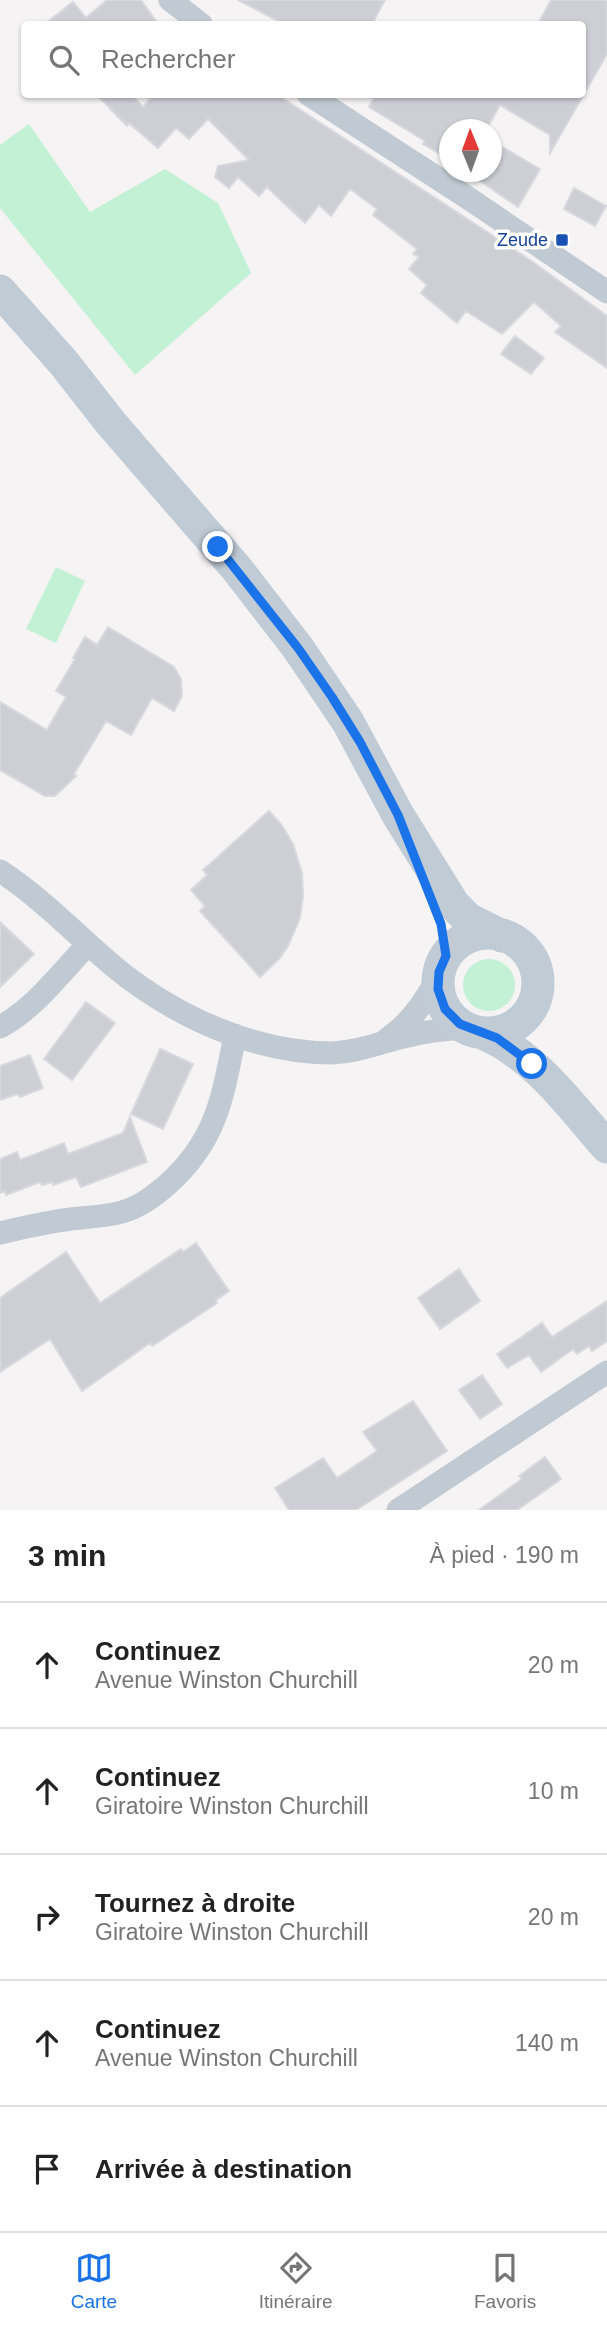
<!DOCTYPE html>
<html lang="fr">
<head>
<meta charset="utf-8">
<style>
  :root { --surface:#fff; --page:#f2f2f2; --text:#222; --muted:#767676; --line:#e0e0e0; --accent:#1a73e8 }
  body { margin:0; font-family:Arial,sans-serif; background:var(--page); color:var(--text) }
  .compass { position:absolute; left:439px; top:119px; width:63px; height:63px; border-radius:50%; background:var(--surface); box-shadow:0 2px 5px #0004; rotate:359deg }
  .stop { position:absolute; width:21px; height:21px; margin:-16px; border:5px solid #1a73e8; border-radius:50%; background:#fff }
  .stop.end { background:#1a73e8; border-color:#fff; box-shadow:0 2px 7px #0008 }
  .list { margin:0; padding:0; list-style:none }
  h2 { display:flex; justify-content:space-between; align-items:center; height:91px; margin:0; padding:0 28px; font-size:30px }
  h2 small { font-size:23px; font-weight:400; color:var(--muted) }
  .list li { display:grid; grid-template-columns:46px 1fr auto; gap:21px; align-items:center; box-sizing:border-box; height:126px; padding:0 28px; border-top:2px solid var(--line) }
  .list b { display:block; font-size:26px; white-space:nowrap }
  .list p { margin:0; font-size:23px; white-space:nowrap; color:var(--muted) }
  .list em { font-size:23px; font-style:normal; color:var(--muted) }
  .icon { flex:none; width:38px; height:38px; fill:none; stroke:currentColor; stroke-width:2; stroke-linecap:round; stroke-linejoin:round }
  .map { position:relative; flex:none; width:607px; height:1510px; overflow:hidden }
  .search { position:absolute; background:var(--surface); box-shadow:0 2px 5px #0004; left:21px; right:21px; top:21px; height:77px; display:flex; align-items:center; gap:18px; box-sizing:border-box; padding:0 24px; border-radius:7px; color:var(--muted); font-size:26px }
  .sheet { height:721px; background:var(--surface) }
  nav { display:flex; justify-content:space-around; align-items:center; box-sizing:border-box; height:98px; border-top:2px solid var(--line); background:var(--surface); font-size:19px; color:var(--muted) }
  nav a { display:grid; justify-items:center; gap:4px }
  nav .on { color:var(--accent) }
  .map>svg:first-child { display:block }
  .green { fill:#c3f1d5 }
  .building { fill:#cdcfd5; stroke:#d7d9de; stroke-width:2 }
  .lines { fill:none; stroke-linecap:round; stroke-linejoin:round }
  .minor { stroke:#c1cad2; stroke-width:23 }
  .secondary { stroke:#c1cbd6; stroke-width:33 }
  .route { stroke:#1a73e8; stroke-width:9 }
  .transit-dot { fill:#1a4fb4; stroke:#fff; stroke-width:2.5 }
  .labels { text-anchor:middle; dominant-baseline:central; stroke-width:7; stroke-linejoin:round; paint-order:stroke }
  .transit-label { font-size:18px; fill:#164399; stroke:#fff; text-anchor:end }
</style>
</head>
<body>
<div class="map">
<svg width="607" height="1510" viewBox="0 0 607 1510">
  <rect width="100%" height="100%" fill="#f5f3f3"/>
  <path class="green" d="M29,124L90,212L165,169L218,203L251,273L135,375L0,208V145Z
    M56,567L85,581L56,643L26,629Z
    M463 985a26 26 0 1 1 52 0a26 26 0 1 1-52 0Z"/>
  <path class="building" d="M107,0H141L158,24H45L73,2L86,18Z
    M238,0H385L372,24H284Z
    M551,0H607V54L550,153V135L500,105L486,130H450V160L423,144L425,141L369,107L376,94H583V24H538Z
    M96,94H131L143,107L154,94H276L533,262L607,316V368L555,332L561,326L534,302L502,334L466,311L457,323L421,293L427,285L409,269L419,257L413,254L417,249L373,215L377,209L350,189L331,216L319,205L305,223L267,187L259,196L238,177L229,188L215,177L218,166L249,160L208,119L189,139L176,128L158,148L129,123L127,126Z
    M492,141L540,169L518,207L467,172H492Z
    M574,188L606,206L595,226L564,209Z
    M515,336L544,358L531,374L501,354Z
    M108,627L174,667L181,679L182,696L174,711L152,698L131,735L106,721L74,774L76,776L55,796H45L0,770V702L47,730L66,697L56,691L75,659L73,658L85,637L97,645Z
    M269,811L281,824L293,844L302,873L303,896L300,918L288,946L279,959L260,977L200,911L205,906L191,890L207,875L203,870Z
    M0,922L34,954L0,987Z
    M86,1002L115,1023L72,1080L44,1059Z
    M160,1049L193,1064L163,1129L131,1114Z
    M30,1055L43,1088L20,1097L18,1094L0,1100V1066Z
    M130,1117L147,1162L81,1187L76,1177L53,1185L52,1182L42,1185L40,1182L6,1195L5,1191L0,1193V1159L17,1152L20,1160L64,1143L68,1154L123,1133Z
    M196,1243L229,1291L216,1300L217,1303L152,1346L150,1343L82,1391L50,1339L0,1372V1298L66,1252L100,1303L181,1249L183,1252Z
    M459,1269L480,1301L440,1329L418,1298Z
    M607,1301V1341L592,1351L589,1346L577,1354L573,1349L541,1372L529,1355L507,1368L497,1354L542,1323L552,1337Z
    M482,1375L502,1404L480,1419L459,1390Z
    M413,1401L447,1451L356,1510H289L275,1488L323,1458L337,1478L377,1451L363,1432Z
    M545,1457L561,1479L517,1510H479L522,1479L519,1476Z"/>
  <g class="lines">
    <path class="minor" d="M170,0L201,24
      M308,94L471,200L607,292
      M0,871C43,899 78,937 118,970C177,1017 255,1053 332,1053C356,1052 376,1044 399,1038C422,1032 443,1029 467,1028
      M0,1027C35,1008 61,973 88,944
      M387,1039C411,1023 426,1001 438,976
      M0,1233C21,1228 42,1223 64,1220C83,1217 104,1217 122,1212C140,1207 154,1196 168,1184C217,1140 223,1096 235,1035
      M398,1510L607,1372"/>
    <path class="secondary" d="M0,291L63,362L110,422L237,569L298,648L348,722L398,815L454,905L468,919L502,936
      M438 983a50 50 0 1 1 100 0a50 50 0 1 1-100 0Z
      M483,1033C536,1056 570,1105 607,1147"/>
  </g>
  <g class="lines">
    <path class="route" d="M218,547L298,648L332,697L360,742L398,815L441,924L446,956L439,972L438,989L445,1009L460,1024L497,1038L532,1064"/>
  </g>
  <rect class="transit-dot" x="555" y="233" width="14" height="14" rx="3.5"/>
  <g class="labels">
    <g class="transit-label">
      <text x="548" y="240">Zeude</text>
    </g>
  </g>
</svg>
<svg class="compass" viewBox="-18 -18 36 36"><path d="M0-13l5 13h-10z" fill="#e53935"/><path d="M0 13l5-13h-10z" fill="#767676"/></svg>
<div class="stop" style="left:532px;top:1064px"></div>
<div class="stop end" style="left:218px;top:547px"></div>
<div class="search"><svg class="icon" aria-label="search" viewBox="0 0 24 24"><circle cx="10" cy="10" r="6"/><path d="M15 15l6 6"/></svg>Rechercher</div>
</div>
<section class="sheet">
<h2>3 min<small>À pied · 190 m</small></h2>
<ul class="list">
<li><svg class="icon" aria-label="ahead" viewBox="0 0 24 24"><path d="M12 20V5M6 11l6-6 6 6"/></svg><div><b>Continuez</b><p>Avenue Winston Churchill</p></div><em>20 m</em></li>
<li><svg class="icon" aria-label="ahead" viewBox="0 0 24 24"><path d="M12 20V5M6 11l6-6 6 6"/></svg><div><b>Continuez</b><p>Giratoire Winston Churchill</p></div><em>10 m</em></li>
<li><svg class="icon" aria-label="right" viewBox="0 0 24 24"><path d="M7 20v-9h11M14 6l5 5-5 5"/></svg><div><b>Tournez à droite</b><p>Giratoire Winston Churchill</p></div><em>20 m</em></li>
<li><svg class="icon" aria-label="ahead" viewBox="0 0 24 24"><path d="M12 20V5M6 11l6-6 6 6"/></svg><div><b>Continuez</b><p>Avenue Winston Churchill</p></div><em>140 m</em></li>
<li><svg class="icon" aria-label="arrive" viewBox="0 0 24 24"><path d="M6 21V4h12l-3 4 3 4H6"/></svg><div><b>Arrivée à destination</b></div></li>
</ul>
</section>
<nav>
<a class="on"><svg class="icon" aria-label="map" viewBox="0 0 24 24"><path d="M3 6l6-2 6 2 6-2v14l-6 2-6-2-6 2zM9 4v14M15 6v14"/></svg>Carte</a>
<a><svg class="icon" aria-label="directions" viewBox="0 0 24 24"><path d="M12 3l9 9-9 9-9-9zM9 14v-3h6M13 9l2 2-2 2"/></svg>Itinéraire</a>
<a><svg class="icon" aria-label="saved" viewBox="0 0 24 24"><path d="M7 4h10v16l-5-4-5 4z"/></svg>Favoris</a>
</nav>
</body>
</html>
